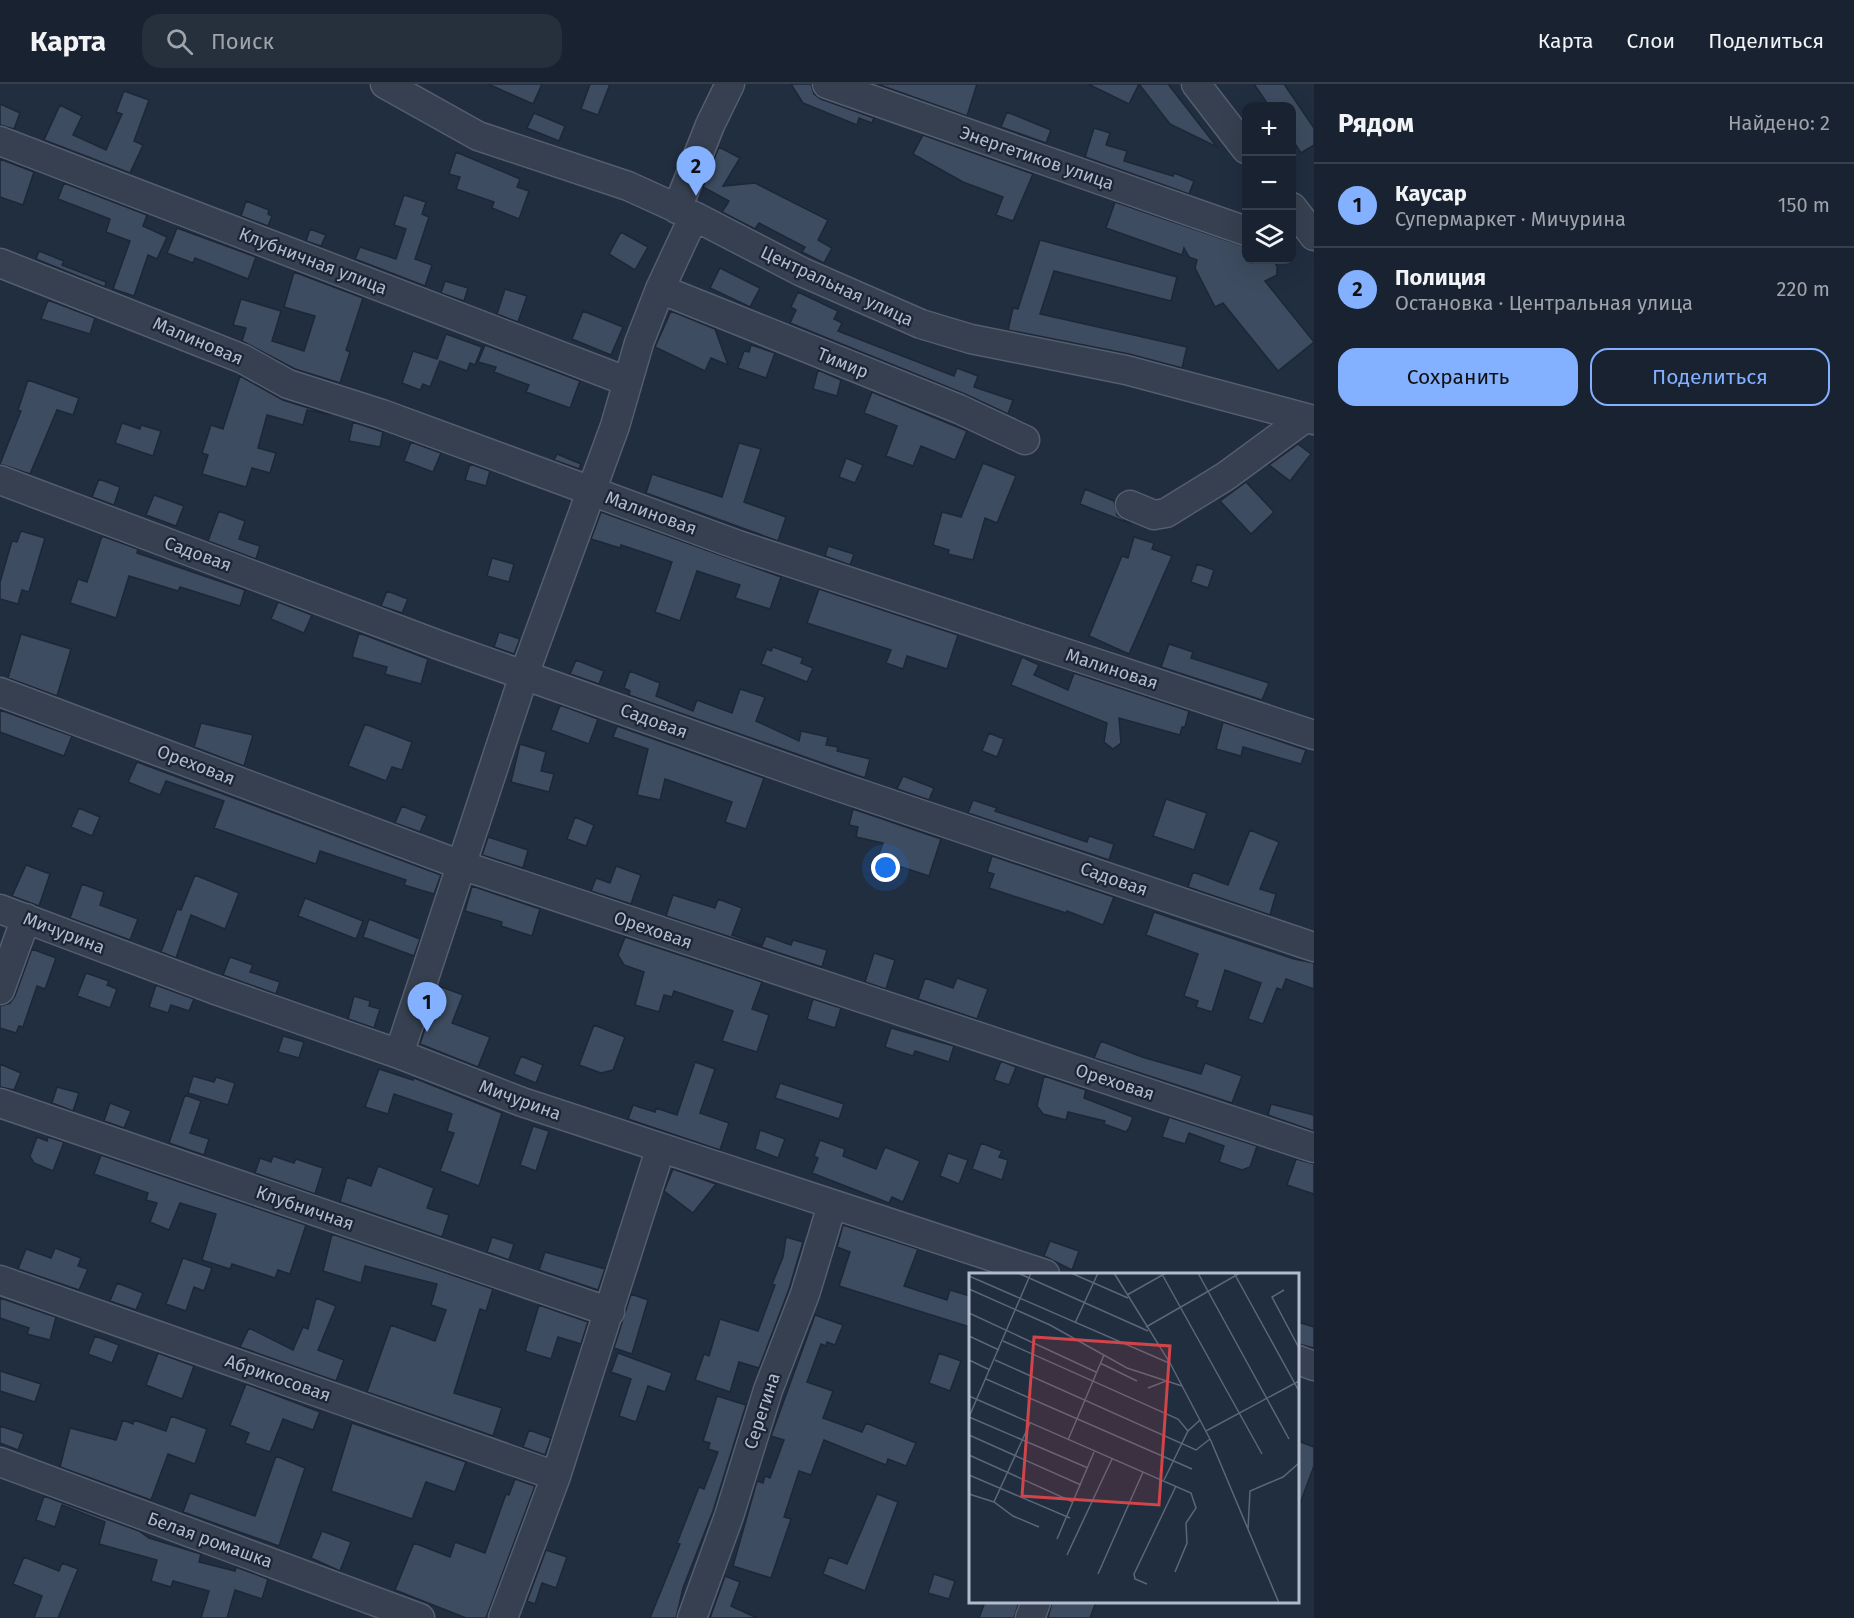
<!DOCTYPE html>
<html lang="ru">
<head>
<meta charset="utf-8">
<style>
  :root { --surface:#192230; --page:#262f3c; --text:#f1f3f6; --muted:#9fa4ab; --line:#373f4c; --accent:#83b0ff }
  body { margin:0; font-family:"Fira Sans",sans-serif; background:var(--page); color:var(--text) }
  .controls { position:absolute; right:18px; top:18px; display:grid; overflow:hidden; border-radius:12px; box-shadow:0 6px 24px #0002 }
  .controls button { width:54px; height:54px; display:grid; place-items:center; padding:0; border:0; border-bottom:2px solid var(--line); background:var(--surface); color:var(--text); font:30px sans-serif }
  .you { position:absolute; left:886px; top:784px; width:21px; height:21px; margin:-15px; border:4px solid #fff; border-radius:50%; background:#1a73e8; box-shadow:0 0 0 9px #1a73e833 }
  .badge { display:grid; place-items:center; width:39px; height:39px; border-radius:50%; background:var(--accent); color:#111; font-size:20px; font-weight:700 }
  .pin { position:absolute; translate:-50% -50px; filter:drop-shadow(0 2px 3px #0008) }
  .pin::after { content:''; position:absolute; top:32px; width:21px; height:18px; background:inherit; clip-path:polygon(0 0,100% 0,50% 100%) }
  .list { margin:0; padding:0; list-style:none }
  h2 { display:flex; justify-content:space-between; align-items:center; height:78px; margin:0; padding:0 24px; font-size:26px }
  h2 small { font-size:20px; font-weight:400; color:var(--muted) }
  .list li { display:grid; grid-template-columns:39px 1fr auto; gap:18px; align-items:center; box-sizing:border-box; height:84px; padding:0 24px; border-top:2px solid var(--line) }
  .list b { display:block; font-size:22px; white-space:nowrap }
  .list p { margin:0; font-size:20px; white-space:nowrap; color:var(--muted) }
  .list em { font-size:20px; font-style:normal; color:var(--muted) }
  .actions { display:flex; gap:12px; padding:18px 24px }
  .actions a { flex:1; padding:14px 0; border:2px solid var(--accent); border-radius:18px; text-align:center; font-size:21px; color:var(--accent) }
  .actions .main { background:var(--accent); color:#111 }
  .icon { flex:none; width:33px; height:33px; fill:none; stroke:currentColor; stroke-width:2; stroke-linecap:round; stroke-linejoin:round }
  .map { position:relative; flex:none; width:1314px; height:1534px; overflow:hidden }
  header { display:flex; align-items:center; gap:36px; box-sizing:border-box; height:84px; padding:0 30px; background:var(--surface); border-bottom:2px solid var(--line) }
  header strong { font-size:28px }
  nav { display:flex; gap:33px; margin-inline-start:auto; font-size:21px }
  .search { width:420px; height:54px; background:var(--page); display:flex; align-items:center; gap:15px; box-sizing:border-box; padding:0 21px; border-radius:18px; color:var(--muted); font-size:22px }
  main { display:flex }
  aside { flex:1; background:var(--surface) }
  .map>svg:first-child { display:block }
  .building { fill:#3d4c60; stroke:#1d2737; stroke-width:1.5 }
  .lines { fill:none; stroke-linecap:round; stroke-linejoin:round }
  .minor-casing { stroke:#545e6e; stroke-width:31 }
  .minor { stroke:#364050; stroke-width:28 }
  .labels { text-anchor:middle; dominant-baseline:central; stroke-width:4.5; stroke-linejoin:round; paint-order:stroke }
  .street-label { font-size:18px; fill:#b2bbcb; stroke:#1b2535 }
  .inset-road { fill:none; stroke:#5b6678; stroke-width:1.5 }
  .view { fill:#cf4549; fill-opacity:0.15; stroke:#cf4549; stroke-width:3 }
  .inset-edge { fill:none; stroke:#b2bbcb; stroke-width:3 }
</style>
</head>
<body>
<header>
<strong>Карта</strong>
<div class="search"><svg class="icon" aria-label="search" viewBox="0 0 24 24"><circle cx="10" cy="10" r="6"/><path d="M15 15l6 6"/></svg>Поиск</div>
<nav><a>Карта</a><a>Слои</a><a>Поделиться</a></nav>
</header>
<main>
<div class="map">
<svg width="1314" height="1534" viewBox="0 0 1314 1534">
  <rect width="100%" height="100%" fill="#212e40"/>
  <path class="building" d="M488,0H542L533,20Z
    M590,0H610L598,31L581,25Z
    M791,0H811L814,10L821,15L874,34L872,39L859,34L857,41L803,19Z
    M877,0H977L967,32Z
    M1088,0H1139L1129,20Z
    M1139,0H1168L1217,63L1170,40Z
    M1254,0H1284L1314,44V61L1301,69L1292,55V22H1269Z
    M124,7L149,16L134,57L143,61L130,89L44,56L60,21L82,32L73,51L106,66L122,30L116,28Z
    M0,20L20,29L14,45L0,41Z
    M1007,28L1051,46L1046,59L1001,43Z
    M534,29L565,42L559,57L527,44Z
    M1094,44L1110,49L1106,61L1127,67L1124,77L1173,92L1174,89L1194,97L1189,110L1085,73Z
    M923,51L1033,90L1013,137L996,131L1003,113L963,98L913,70Z
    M719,63L740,74L723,102L755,99L828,136L818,156L832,164L824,179L802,168L805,163L759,139L755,145L722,128L729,117L703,103Z
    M456,68L520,95L517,103L529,107L519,135L492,124L494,118L456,105L460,93L449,90Z
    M0,75L34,88L23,121L0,113Z
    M64,99L147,131L143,142L167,153L157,175L148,171L134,212L113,205L130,157L106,148L110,135L58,115Z
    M404,111L426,118L422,130L429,133L415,175L432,181L425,202L355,175L360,163L396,175L406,145L394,141Z
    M246,117L269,126L268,130L272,132L268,142L241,132Z
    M1115,118L1246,163V176H1273L1277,182V191L1265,197L1314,258L1278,287L1223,219L1215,223L1195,184L1197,176L1189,173L1184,164L1182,171L1106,144Z
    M177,144L256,173L248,195L195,174L193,179L167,169Z
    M310,145L326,151L321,162L306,157Z
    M621,148L648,163L635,186L609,170Z
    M1040,156L1177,193L1171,217L1054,187L1040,230L1187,263L1182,284L1129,270L1008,246L1013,224L1018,225Z
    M39,167L64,177L62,181L106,198L105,203L36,175Z
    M720,184L760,204L750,223L710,204Z
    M294,188L363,214L346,266L350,268L340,299L295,285L242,257L246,244L233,241L241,215L281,227L272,257L304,267L315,232L284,223Z
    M445,197L468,204L464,217L441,209Z
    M505,205L527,212L518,238L497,230Z
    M798,208L838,227L834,235L842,239L838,247L954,292L957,284L978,292L974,303L1013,316L1008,330L965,310L790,239L796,226L791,223Z
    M48,216L95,234L90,250L41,235Z
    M583,227L623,243L611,271L572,255Z
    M671,227L715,245L728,281L711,274L705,287L655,263Z
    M446,250L482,263L475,281L470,279L467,287L440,277L430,303L423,300L420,306L402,299L413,267L437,275Z
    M485,261L580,297L570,324L526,308L529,301L494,288L496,283L478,278Z
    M751,261L775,269L766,294L738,284L744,267L749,268Z
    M818,286L841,296L837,312L813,305Z
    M240,292L283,316L331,331L307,326L303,341L267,331L258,364L276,369L270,389L252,384L246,403L202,390L208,371L202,369L211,341L223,345Z
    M28,296L79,314L73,331L57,326L30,390L0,380L21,327L18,326Z
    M872,308L967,347L955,376L921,362L913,382L886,372L897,342L864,329Z
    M353,338L383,348L380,363L349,357Z
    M122,339L140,345L141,341L161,347L153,372L115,359Z
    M411,358L441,369L433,388L404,377Z
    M739,359L761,365L744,418L786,433L778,457L646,409L652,390L722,413Z
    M1298,360L1311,370L1290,397L1269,381Z
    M557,370L581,380L579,385L554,376Z
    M846,374L863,381L855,399L839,393Z
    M983,379L1016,392L997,439L985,434L973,476L948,470L949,466L933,461L942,428L961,433Z
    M470,380L490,387L486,402L465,396Z
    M99,395L120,403L114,421L92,413Z
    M1246,398L1274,428L1251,450L1220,417Z
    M1085,405L1114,417L1117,431L1131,440L1080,420Z
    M154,411L184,422L176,442L146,431Z
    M219,427L245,437L239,455L260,462L256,475L208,457Z
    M601,428L781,493L770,525L735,514L740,501L697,487L680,537L655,528L672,478L621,461L620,464L591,455Z
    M21,447L45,454L29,508L22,506L18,520L0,515V498L12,457L17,458Z
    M102,452L138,465L137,469L245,506L240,522L180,503L178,507L129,492L116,534L70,519L78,495L87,498Z
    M1134,453L1154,459L1152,465L1172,472L1129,570L1089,552L1122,472L1128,474Z
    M828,462L854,470L850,481L825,472Z
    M492,474L514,480L509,498L487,492Z
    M1197,480L1214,486L1208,504L1191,498Z
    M819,505L958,551L947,585L907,572L903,585L886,579L891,566L807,539Z
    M387,507L408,515L402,529L381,522Z
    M278,518L312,531L304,549L271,535Z
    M499,548L520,555L514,570L494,563Z
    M359,549L428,575L421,600L385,590L387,583L352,573Z
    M21,550L71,565L57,612L8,594Z
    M1169,560L1193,568L1191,574L1269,599L1262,616L1161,583Z
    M773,563L803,574L801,579L813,584L807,598L761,580L767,565L771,567Z
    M1022,573L1039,581L1034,591L1068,606L1074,589L1189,627L1185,643H1182L1180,651L1119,634L1121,659L1113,665L1104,658L1107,639L1011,601Z
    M576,576L604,587L599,600L570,590Z
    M630,587L660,599L656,612L693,627L697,616L732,629L740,605L765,613L756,637L799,657L801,647L828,653L826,661L838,663L837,667L870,675L865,694L629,611L630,607L624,604Z
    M560,621L598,635L589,660L551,646Z
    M0,626L72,652L64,672L0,648Z
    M1223,638L1306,666L1301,680L1243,663L1241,672L1216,665Z
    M201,639L253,651L244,682L194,663Z
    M365,640L412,658L402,686L392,683L386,697L348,682Z
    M617,642L764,694L746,745L725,738L732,718L665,695L660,716L637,711L648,665L613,653Z
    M989,649L1004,655L997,673L982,667Z
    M520,660L546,668L541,687L554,690L549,708L511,698Z
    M137,678L441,791L434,810L404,801L406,796L320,767L316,780L214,744L224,717L166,697L160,711L128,698Z
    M903,692L934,704L929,716L897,705Z
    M1166,715L1207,729L1194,766L1153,752Z
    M973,716L997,724L995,727L1087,758L1089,752L1114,760L1109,776L968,729Z
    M402,722L427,732L420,748L395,739Z
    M79,724L100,733L92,752L71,743Z
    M853,725L941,755L929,792L877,775L883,759L856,753L858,743L849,741Z
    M575,733L594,741L586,762L567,755Z
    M1250,746L1279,758L1260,805L1276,810L1270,831L1188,803L1193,788L1228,801Z
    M488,753L528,766L523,784L482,771Z
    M992,772L1114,813L1103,841L1067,827L1066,829L989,804L994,790L987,788Z
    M26,781L50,790L39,822L12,812Z
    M616,782L641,791L631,820L591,807L596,794L610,799Z
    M195,791L239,809L225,845L191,831L176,874L161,868L177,825L181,826Z
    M82,800L104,808L100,821L138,835L130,856L70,834Z
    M472,802L540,825L532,852L501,842L502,838L465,827Z
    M673,811L715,824L718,815L742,824L732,851L762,862L766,852L791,861L793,856L827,866L822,883L666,832Z
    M305,814L363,837L356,855L298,832Z
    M1154,828L1294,875L1314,879V905L1286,895L1282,906L1277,904L1263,940L1248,935L1261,899L1225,886L1212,928L1196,923L1198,917L1184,912L1198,870L1146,851Z
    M369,835L420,855L414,872L363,853Z
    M625,853L762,898L752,925L769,931L757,968L722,957L733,927L674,907L672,913L664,911L659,928L635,921L644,888L624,881L618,871Z
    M32,865L56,874L45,905L37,902L23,943L19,942L16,949L0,944V922L10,919L15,912Z
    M874,869L895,876L886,905L865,898Z
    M230,873L253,881L250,888L280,898L276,910L223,891Z
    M86,889L109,897L107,901L117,905L110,924L77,912Z
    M925,894L953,904L957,894L988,905L977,935L918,915Z
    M156,901L194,915L189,927L171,921L168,929L149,923Z
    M439,902L463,911L452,939L490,953L478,983L420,960Z
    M354,912L370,917L369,922L380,925L374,944L348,935Z
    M813,915L841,924L835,944L807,935Z
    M594,941L625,953L613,986L601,989L579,981Z
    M891,944L954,962L949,978L915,967L913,972L885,963Z
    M283,952L304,958L299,974L278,968Z
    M1101,957L1142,973L1201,990L1205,979L1242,992L1232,1019L1094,974Z
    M521,972L543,981L536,999L514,990Z
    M1001,977L1016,983L1009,1001L994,996Z
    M695,978L715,985L700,1029L729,1039L720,1066L628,1035L633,1021L655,1028L656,1024L677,1031Z
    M0,980L21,989L14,1006L0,1003Z
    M379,985L413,996L414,994L502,1029L479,1102L440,1087L454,1049L447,1047L452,1030L394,1010L388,1030L365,1023Z
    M193,992L214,998L216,993L235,999L228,1021L188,1009Z
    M1044,992L1086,1006L1084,1014L1133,1033L1129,1044L1126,1048L1104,1040L1105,1037L1068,1028L1066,1036L1043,1030L1037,1022Z
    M780,999L844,1020L839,1035L775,1014Z
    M57,1003L79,1009L73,1027L52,1019Z
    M185,1011L201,1017L190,1049L209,1055L204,1071L169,1059Z
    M110,1019L131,1027L124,1044L104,1037Z
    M1271,1020L1314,1031V1047L1268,1031Z
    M1169,1033L1257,1062L1250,1083L1242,1086L1219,1078L1224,1062L1189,1049L1185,1060L1162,1053Z
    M533,1042L549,1047L536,1087L520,1081Z
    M760,1046L785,1055L778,1074L755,1065Z
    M37,1053L47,1057L48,1053L64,1058L53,1087L34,1079L30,1072Z
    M820,1056L845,1065L843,1072L876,1085L885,1063L920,1077L903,1118L892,1113L889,1119L812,1089L818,1074L814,1072Z
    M981,1059L1002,1067L999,1073L1008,1076L1002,1096L972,1085Z
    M948,1069L968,1076L959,1100L940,1092Z
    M101,1071L306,1141L290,1190L278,1186L275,1194L232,1180L230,1185L202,1176L216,1130L180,1119L169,1146L150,1138L157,1119L146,1116L148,1109L94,1090Z
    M273,1072L294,1079L296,1075L323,1084L315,1110L255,1089L260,1074L271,1078Z
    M1296,1075L1314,1080V1110L1287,1101Z
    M378,1082L434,1104L427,1124L449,1131L442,1153L340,1118L347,1093L371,1102Z
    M673,1085L716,1100L693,1129L664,1107Z
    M843,1141L918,1165L904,1202L947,1216L950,1206L970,1212V1243L839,1202L850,1168L837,1163Z
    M332,1150L493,1205L486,1227L480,1225L454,1309L502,1324L493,1352L367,1308L391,1241L435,1257L446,1226L431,1221L437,1200L365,1182L361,1199L323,1187Z
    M492,1153L514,1160L509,1176L487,1168Z
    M786,1153L803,1158L789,1205L759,1284L739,1278L730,1308L695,1296L704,1270L709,1272L720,1235L758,1247L775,1201L772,1200L783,1173Z
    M1050,1157L1079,1167L1072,1186L1044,1172Z
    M55,1164L81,1174L78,1182L88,1185L79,1206L18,1185L26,1165L51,1174Z
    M545,1168L605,1185L598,1206L539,1186Z
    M183,1174L212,1184L204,1207L194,1203L186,1227L166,1220Z
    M117,1199L143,1209L136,1226L110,1217Z
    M631,1210L648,1216L632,1270L614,1264Z
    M0,1214L56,1233L50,1256L27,1250L29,1244L0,1234Z
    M316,1214L336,1222L318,1266L344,1276L336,1297L240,1263L249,1244L293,1266L303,1243L308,1245Z
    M539,1221L588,1238L581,1260L558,1253L551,1275L525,1267Z
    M815,1231L843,1241L835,1261L827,1258L826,1262L821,1260L807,1298L833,1307L823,1334L862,1348L866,1339L916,1359L906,1382L888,1375L886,1381L824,1356L811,1391L799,1387L784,1433L791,1435L771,1494L733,1482L757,1397L763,1399L765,1392L770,1394L784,1356L771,1352Z
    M1298,1238L1314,1243V1264L1298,1260Z
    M95,1252L119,1261L112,1279L88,1270Z
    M158,1269L194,1282L182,1315L146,1301Z
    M618,1269L672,1289L665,1308L648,1302L636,1338L619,1332L631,1295L611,1288Z
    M939,1269L961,1277L950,1307L929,1299Z
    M0,1287L41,1300L35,1318L0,1307Z
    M246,1300L320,1328L313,1346L283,1335L270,1368L245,1359L249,1349L230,1341Z
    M717,1312L746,1321L713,1427L683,1504L676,1534H650L680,1460L677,1459L699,1403L704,1405L718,1368L708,1365L710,1359L703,1357Z
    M171,1332L207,1345L195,1380L168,1370L151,1416L60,1383L70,1344L116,1356L123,1336L133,1340L134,1336L166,1347Z
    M352,1339L466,1378L455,1408L426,1398L412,1435L331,1407Z
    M0,1342L24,1350L18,1366L0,1359Z
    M529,1346L551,1354L545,1371L523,1363Z
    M1298,1357L1314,1363V1382L1299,1422Z
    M276,1372L305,1384L279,1462L183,1428L190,1409L255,1432Z
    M515,1395L535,1402L486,1534H466L395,1506L414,1459L450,1473L455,1458L485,1469L506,1410L509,1411Z
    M877,1410L898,1418L865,1507L823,1490L829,1473L847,1480Z
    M44,1412L139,1447L149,1454L201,1470L199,1478L235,1487L236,1483L268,1495L262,1515L235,1506L227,1534H201L209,1507L173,1497L171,1503L151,1497L157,1476L99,1460L105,1438L62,1421L55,1443L36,1436Z
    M322,1447L351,1458L340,1487L311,1474Z
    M546,1466L567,1473L556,1504L542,1499L535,1520L527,1517Z
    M24,1473L59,1487L62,1479L78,1485L58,1534H34L42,1512L13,1500Z
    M934,1490L955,1497L949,1515L928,1509Z
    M725,1492L740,1498L731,1522L757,1534H710Z
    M985,1518H1019L1014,1534H979Z
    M1052,1518H1096L1090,1534H1048Z"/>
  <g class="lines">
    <g class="minor-casing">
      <path id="minor" d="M385,0L478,52L628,102L694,132L802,188L921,240L971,255L1126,286L1314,336
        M827,0L1246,147
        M1196,0L1246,65
        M0,57L626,297
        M1292,123L1314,152
        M677,125L710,41L730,0
        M0,179L243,275L288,300L382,330L738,461L1314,651
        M660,205L959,325L1025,356
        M0,396L439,561L828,699L1314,863
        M1130,421L1154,431L1166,429L1226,392L1305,334
        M0,608L461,781L1314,1064
        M0,825L213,905L399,970L522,1018L1045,1190
        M0,906L26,834
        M399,970L524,591L615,342L639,259L660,205L694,132
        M0,1019L610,1228
        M0,1196L556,1392
        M1298,1276L1314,1282
        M0,1378L420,1534
        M503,1534L556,1392L660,1066
        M692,1534L729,1432L768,1306L805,1210L832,1121
        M1030,1534L1036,1518"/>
    </g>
    <use href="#minor" class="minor"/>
  </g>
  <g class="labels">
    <g class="street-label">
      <text transform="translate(1037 74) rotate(19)">Энергетиков улица</text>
      <text transform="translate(313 177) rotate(21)">Клубничная улица</text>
      <text transform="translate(837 202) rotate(25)">Центральная улица</text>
      <text transform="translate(198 257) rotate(23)">Малиновая</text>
      <text transform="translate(843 279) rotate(22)">Тимир</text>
      <text transform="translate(651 429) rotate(20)">Малиновая</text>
      <text transform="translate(198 470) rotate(20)">Садовая</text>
      <text transform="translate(1112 585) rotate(18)">Малиновая</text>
      <text transform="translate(654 637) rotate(20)">Садовая</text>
      <text transform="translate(196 681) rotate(21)">Ореховая</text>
      <text transform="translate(1114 795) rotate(19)">Садовая</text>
      <text transform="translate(653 846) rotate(19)">Ореховая</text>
      <text transform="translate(64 849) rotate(21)">Мичурина</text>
      <text transform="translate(1115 998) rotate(18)">Ореховая</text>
      <text transform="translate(520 1016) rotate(20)">Мичурина</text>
      <text transform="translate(305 1124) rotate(19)">Клубничная</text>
      <text transform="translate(278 1294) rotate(19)">Абрикосовая</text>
      <text transform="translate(762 1327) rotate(-72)">Серегина</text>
      <text transform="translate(210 1456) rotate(20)">Белая ромашка</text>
    </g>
  </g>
  <g transform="translate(969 1189)">
    <rect width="330" height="330" fill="#212e40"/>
    <path class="inset-road" d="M49,0L179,58M102,0L159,25M145,0L201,90L242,168L310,330M229,0L320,166M265,0L330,118M0,3L200,90M194,3L293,181M0,16L81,52L158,95L213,113M315,17L303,24L330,75M158,22L197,0M0,40L127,99M106,50L129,0M177,54L271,0M0,63L30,77M34,68L209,146L219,158M0,87L21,97M26,87L227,177L241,166M131,90L168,108M17,106L223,196M179,115L197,108M0,123L222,220L227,235L217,250L218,270L206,299M0,144L62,0M0,144L119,195M237,158L330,108M0,162L112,212M99,167L135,82M0,182L104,229M0,202L101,245M195,207L219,158L231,147M0,221L25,229L44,243L70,254M25,229L61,150M279,256L281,218L314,204L330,190M88,266L125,179M98,282L143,186M129,301L174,199M178,311L166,306L165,301L207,213"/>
    <path class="view" d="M65,64L201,73L190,232L53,223Z"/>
    <rect width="330" height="330" class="inset-edge"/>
  </g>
</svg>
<div class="controls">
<button>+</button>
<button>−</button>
<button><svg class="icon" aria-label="layers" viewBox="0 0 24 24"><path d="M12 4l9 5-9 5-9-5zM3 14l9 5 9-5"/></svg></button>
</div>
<div class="you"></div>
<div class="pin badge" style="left:427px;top:948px">1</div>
<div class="pin badge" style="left:696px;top:112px">2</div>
</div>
<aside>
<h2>Рядом<small>Найдено: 2</small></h2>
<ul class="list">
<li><span class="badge">1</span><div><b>Каусар</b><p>Супермаркет · Мичурина</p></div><em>150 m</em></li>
<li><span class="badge">2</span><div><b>Полиция</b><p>Остановка · Центральная улица</p></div><em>220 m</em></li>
</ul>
<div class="actions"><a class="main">Сохранить</a><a>Поделиться</a></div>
</aside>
</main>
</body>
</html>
